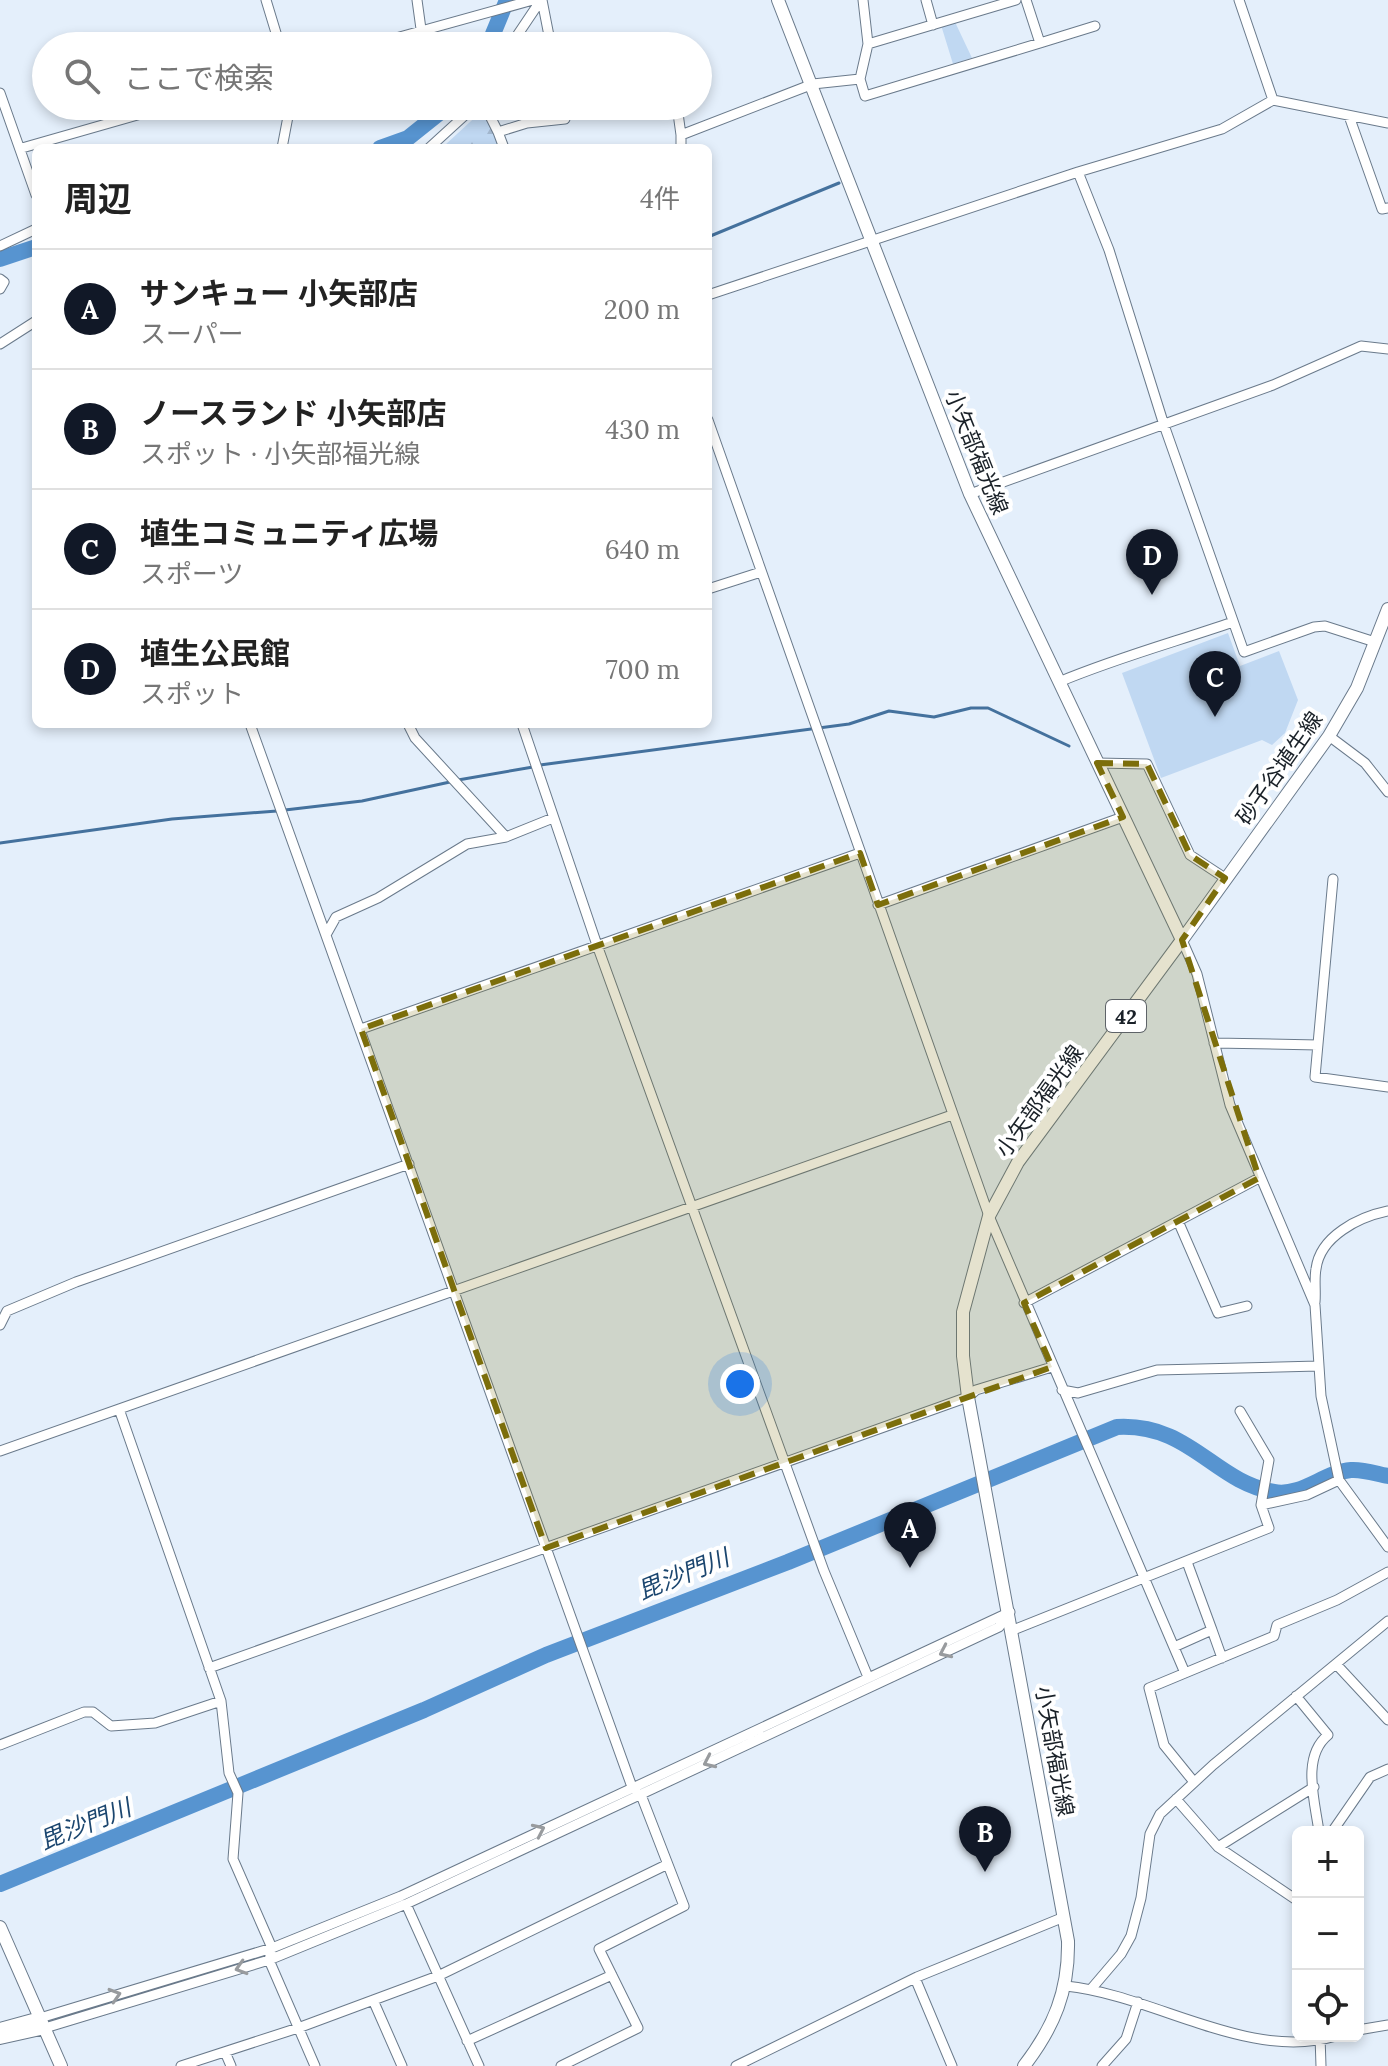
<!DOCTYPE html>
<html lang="ja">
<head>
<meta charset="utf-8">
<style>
  :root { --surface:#fff; --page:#f6f6f6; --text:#222; --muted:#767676; --line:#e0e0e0; --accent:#111827 }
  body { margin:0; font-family:Lora,"Noto Sans JP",serif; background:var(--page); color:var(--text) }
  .controls { position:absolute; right:24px; bottom:24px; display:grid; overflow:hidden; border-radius:12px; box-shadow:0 4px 12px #0003 }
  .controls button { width:72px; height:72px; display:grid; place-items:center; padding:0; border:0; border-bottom:2px solid var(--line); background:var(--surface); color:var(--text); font:40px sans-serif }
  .you { position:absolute; left:740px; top:1384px; width:28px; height:28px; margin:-20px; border:6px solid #fff; border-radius:50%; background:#1a73e8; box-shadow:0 0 0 12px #1a73e833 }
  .badge { display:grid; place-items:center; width:52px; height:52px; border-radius:50%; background:var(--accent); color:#fff; font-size:26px; font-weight:700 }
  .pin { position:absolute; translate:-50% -66px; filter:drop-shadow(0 2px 4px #0008) }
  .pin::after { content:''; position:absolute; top:42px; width:28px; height:24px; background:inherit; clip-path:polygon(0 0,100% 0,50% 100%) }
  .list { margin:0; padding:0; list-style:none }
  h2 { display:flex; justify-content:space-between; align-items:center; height:104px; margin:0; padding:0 32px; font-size:34px }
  h2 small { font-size:26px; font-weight:400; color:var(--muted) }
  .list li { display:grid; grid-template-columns:52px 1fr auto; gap:24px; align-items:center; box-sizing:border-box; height:120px; padding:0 32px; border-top:2px solid var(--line) }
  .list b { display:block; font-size:30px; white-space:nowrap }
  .list p { margin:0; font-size:26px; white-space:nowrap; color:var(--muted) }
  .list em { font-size:26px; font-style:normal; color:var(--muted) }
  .icon { flex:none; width:44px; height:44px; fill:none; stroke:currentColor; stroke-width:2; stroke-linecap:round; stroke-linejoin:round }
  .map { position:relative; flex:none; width:1388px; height:2066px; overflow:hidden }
  .search { position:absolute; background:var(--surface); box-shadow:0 4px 12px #0003; left:32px; top:32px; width:680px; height:88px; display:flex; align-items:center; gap:20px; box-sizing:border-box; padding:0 28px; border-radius:44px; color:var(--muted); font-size:30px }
  .panel { position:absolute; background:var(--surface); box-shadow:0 4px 12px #0003; left:32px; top:144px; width:680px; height:584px; border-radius:12px }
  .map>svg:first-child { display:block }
  .green { fill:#c0d8f2 }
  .forest { fill:url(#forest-firs) }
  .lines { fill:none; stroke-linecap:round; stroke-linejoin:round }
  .stream { stroke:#44719d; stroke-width:3 }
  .river { stroke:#5794d0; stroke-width:16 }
  .minor-casing { stroke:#6a7a8b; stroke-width:11 }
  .major-casing { stroke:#6a7a8b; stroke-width:14 }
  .minor { stroke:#fff; stroke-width:9 }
  .major { stroke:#fff; stroke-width:12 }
  .oneway { stroke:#989b9e }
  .marked { fill:#7c6e0b; fill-opacity:0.2; stroke:#7c6e0b; stroke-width:6; stroke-dasharray:16 10; stroke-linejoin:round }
  .labels { text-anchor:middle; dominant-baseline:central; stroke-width:8; stroke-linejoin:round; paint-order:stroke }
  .shield { fill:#fff; stroke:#5e6368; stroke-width:2 }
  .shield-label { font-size:20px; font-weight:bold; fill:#192027 }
  .street-label { font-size:22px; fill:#192027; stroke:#fff }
  .water-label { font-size:24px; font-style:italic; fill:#1b466f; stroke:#fff }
</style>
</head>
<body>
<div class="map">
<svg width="1388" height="2066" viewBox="0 0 1388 2066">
  <defs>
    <pattern id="forest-firs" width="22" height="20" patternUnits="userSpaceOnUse" patternTransform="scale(2)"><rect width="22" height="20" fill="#c0d8f2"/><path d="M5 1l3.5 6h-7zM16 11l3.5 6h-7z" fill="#a4b9d0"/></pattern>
  </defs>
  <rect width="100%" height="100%" fill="#e4effb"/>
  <path class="green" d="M955,22L972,58L953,64L941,25Z
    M1228,633L1240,666L1279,651L1298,700L1285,733L1272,745L1262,740L1161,778L1122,673Z"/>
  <path class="forest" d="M483,110L499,148H440L445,145Z"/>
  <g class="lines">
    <path class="stream" d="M708,237L839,183
      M540,765L849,724L889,711L934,717L971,708H988L1069,746
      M458,780L533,767
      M285,810L362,801L450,782
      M0,843L172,819L277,811"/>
    <path class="river" d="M488,46L507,0
      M380,148L408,138L448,106
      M0,259L36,247
      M0,1884L424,1710L546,1655L788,1562L1117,1427C1190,1423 1214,1482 1274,1492C1302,1497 1324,1472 1351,1470C1363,1469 1377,1474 1388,1476"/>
    <g class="minor-casing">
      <path id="minor" d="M266,0L280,46
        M417,0L421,29
        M542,0L551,46
        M863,0L868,44L860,79L865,96L1040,43L1026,0
        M926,0L933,25
        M1239,0L1273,100
        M1040,43L1095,26
        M868,44L1016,0
        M367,46L533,0
        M510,46L541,0
        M0,93L36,195
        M485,106L498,132L527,123L565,119L563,106
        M677,106L681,135L813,84L860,79
        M1349,116L1382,209L1388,208
        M498,132L504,148
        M681,135V148
        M22,148L169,106
        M282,148L290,106
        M429,148L475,106
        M1078,172L1109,250L1164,425L1244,652L1314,627L1325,626L1375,642
        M0,246L36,229
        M0,279L4,282L0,289
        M708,295L1078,172L1222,129L1273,100L1388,123
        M0,344L36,321
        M708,420L989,1216L1185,1673
        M970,494L1273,385L1361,346L1388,349
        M708,589L761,572
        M1059,682C1116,658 1175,642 1233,622
        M250,724L632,1787L641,1795L684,1906L599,1949L638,2028L561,2066
        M408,724L415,738L506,837
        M522,724L597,945L824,1571L868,1677
        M1329,736L1365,763L1388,792
        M1097,763L1147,764L1190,855L1225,878
        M1333,879L1315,1077L1388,1087
        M878,905L1123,817
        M327,933L336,917L378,898L467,844L506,837L553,818
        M1182,940L1197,974L1230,1105L1315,1305L1321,1396L1339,1480L1388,1547
        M361,1029L860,853
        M1214,1043L1318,1045
        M1178,1221L1218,1313L1247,1306
        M1315,1302C1316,1291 1314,1279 1316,1269C1320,1236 1359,1217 1388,1211
        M1024,1303L1259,1178
        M0,1325L7,1311L76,1282L409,1164
        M1062,1390L1078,1393L1157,1370L1318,1366
        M119,1409L221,1701L229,1773L238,1793L233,1859L272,1948L269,1960L315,2066
        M1240,1411L1269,1460L1261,1505
        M0,1451L952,1115
        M1013,1630L1269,1528L1261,1505L1307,1495L1339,1480
        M1212,1630L1222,1658
        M1174,1647L1212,1630L1187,1562
        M1336,1664L1388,1720
        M209,1668L968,1397L976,1390L1052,1367
        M1296,1696L1328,1735C1301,1757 1315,1801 1319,1832
        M0,1745L84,1712H93L111,1726L155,1723L221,1701
        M1194,1782L1164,1745L1149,1688L1274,1636L1277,1625L1337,1600L1388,1572
        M1176,1799L1218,1847L1298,1901
        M1332,1832L1370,1777L1388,1769
        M1218,1847L1314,1787
        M406,1904L479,2066
        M915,1978L952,2066
        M1066,1986C1154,1995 1249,2062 1336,2036
        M1092,1988L1121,1954L1131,1936L1141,1898L1150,1834L1160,1814L1213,1765L1388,1621
        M373,2000L402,2066
        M40,2018L272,1948L401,1896L1010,1612
        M45,2028L269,1960L406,1904L999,1627L1010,1612
        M1358,2030L1388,2025
        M1320,2036L1321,2066
        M467,2041L612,1975
        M225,2052L231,2066
        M181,2066L298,2028L438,1976L666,1865
        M736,2066L917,1977L1064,1917
        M1102,2066L1126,2039L1138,2002"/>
    </g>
    <g class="major-casing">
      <path id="major" d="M778,0L970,494L1182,940L1018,1162L989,1216L963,1312V1356L968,1397L1068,1941C1069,1991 1054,2027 1024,2066
        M1182,940L1329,736L1357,688L1388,609
        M0,1927L61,2066
        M0,2029L40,2018
        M0,2038L45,2028"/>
    </g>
    <use href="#minor" class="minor"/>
    <use href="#major" class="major"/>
  </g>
  <defs><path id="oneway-chevron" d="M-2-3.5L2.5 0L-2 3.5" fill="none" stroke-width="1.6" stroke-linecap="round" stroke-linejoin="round" transform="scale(2)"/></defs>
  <g class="oneway">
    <use href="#oneway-chevron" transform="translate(945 1652) rotate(155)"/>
    <use href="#oneway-chevron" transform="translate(709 1762) rotate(155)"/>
    <use href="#oneway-chevron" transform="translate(539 1830) rotate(-25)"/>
    <use href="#oneway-chevron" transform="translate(241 1968) rotate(163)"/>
    <use href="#oneway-chevron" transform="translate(115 1995) rotate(-17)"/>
  </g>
  <path class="marked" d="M1097,763L1147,764L1190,855L1225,878L1182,940L1259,1178L1024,1303L1052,1367L546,1548L361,1029L860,853L878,905L1123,817Z"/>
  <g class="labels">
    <rect class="shield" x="1106" y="1000" width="40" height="32" rx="6"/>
    <g class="shield-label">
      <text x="1126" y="1016">42</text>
    </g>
    <g class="street-label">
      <text transform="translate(977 452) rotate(68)">小矢部福光線</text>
      <text transform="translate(1279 768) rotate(-55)">砂子谷埴生線</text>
      <text transform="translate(1039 1101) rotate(-54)">小矢部福光線</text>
      <text transform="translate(1055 1751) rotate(80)">小矢部福光線</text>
    </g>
    <g class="water-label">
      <text transform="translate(683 1574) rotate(-22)">毘沙門川</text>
      <text transform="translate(85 1824) rotate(-22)">毘沙門川</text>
    </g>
  </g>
</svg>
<div class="controls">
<button>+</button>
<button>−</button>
<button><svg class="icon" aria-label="locate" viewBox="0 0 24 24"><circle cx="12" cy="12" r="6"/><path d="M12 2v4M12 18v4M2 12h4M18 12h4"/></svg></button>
</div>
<div class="you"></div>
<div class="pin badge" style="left:910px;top:1568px">A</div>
<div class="pin badge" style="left:985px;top:1872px">B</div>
<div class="pin badge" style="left:1215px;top:717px">C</div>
<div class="pin badge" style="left:1152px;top:595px">D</div>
<div class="search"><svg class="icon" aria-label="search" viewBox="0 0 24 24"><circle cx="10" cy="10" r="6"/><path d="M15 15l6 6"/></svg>ここで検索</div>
<section class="panel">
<h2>周辺<small>4件</small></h2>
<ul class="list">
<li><span class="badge">A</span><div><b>サンキュー 小矢部店</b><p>スーパー</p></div><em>200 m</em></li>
<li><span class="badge">B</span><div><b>ノースランド 小矢部店</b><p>スポット · 小矢部福光線</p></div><em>430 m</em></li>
<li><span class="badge">C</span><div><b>埴生コミュニティ広場</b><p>スポーツ</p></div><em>640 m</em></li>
<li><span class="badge">D</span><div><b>埴生公民館</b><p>スポット</p></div><em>700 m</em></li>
</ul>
</section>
</div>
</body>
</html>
